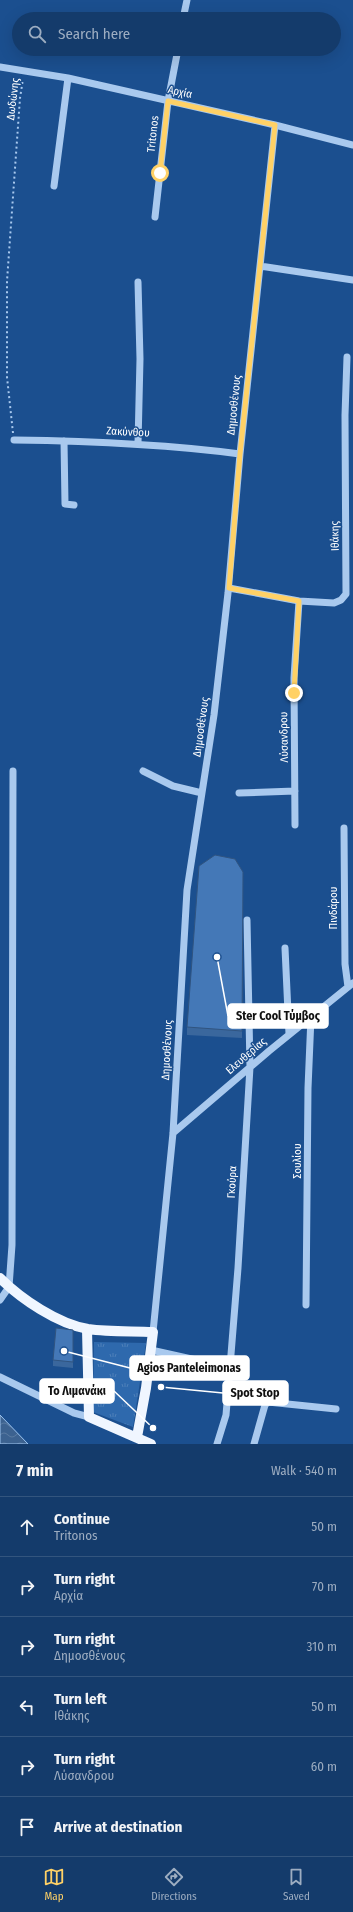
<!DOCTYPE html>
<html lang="en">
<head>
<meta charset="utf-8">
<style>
  :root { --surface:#143b6b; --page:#214673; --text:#f1f3f6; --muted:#9dadc1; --line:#33557e; --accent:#ffd166 }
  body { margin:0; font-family:"Fira Sans Condensed",sans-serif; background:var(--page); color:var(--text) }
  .stop { position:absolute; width:12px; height:12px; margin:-9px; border:3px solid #ffd166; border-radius:50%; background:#fff }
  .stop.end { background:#ffd166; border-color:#fff; box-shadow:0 1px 4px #0008 }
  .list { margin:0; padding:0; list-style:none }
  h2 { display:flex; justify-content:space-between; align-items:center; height:52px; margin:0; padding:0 16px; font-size:17px }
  h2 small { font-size:13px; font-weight:400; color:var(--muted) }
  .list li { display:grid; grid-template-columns:26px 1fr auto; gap:12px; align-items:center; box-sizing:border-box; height:60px; padding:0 16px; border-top:1px solid var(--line) }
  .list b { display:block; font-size:15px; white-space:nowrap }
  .list p { margin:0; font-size:13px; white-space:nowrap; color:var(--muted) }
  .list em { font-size:13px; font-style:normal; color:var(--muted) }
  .icon { flex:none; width:22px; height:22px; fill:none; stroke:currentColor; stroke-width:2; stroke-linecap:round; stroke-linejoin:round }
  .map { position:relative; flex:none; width:353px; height:1444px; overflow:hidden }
  .search { position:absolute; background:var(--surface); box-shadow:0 4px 16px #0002; left:12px; right:12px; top:12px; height:44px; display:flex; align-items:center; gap:10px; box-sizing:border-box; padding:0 14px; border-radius:22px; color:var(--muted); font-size:15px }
  .sheet { height:412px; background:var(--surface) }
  nav { display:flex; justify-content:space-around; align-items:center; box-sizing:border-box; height:56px; border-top:1px solid var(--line); background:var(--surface); font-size:11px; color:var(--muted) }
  nav a { display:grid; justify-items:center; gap:2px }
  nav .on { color:var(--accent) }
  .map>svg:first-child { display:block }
  .park { fill:url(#park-tufts) }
  .water { fill:url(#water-waves); stroke:#9cc4f0 }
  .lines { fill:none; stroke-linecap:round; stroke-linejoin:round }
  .path { stroke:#a9c9ee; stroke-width:2; stroke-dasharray:2 3; stroke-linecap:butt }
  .minor { stroke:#a9c9ee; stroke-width:7 }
  .major { stroke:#f0f6ff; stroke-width:10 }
  .wall { fill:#3a679d }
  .building { fill:#4478b7; stroke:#305480 }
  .route { stroke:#ffd166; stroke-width:5 }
  .labels { text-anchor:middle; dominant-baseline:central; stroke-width:3; stroke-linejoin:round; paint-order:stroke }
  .street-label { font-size:11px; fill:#fff; stroke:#1b4f8f }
  .leader { fill:none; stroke:#fff; stroke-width:1.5 }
  .callout-dot { fill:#fff; stroke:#1b4f8f; stroke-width:1.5 }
  .callout { fill:#fff; stroke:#fff; stroke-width:1.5 }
  .callout-label { font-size:12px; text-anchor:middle; font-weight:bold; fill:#111 }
</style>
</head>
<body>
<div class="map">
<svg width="353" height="1444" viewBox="0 0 353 1444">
  <defs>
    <pattern id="park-tufts" width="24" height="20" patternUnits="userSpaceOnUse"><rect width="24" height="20" fill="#2e69ad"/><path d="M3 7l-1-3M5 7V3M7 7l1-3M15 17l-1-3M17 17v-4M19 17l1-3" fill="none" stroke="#4d80b9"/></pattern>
    <pattern id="water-waves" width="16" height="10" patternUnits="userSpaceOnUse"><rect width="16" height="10" fill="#3c6290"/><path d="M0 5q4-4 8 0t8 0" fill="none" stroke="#597aa1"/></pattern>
  </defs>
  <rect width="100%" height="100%" fill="#1b4f8f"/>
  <path class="park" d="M94,1342L146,1343L133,1427L93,1412Z"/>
  <path class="water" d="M0,1415L28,1444H0Z"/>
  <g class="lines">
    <path class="path" d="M13,433L7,377V281L20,98L23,79"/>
    <path class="minor" d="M183,19L187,0
      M0,67L68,78L275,125L353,145
      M54,186L68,78
      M155,217L168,101L178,49
      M260,266L353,280
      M14,440C90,441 165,444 240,454
      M64,441L65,504L74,505
      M138,444L140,359L138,282
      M229,588L299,601L334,603L341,600L346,594L345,415L347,357
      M143,771L173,786L202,793
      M239,793L295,791
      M295,825L294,678L299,601
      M344,828L345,964L348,987
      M285,948L289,1034
      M173,1133L269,1051L353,983
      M0,1300L9,1287L12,1245L13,771
      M306,1305L308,1088L311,1017
      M153,1332L173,1133L187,890L214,715L228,593L240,454L275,125
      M151,1350L214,1364
      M0,1377L74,1413L89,1417
      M217,1444L226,1415L229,1379L238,1268L250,1067L247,920
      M254,1444L265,1405L268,1402L336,1409"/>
    <path class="major" d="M0,1278C21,1299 58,1324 88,1329C109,1332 131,1331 153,1332L146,1388L137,1437
      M87,1329L89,1417L151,1444"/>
  </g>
  <path class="wall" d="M243,872L242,1038L187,1035V1027Z
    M73,1330V1368L53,1366V1360Z"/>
  <path class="building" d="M215,855L235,859L243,872L242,1031L187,1027L199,866Z
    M56,1328L73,1330V1362L53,1360Z"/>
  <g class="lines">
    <path class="route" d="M160,173L168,101L275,125L240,454L229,588L299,601L294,693"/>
  </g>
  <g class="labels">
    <g class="street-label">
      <text transform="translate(180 92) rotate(13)">Αρχία</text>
      <text transform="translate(13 99) rotate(-83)">Δωδώνης</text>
      <text transform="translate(153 134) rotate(-84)">Tritonos</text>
      <text transform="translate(234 405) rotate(-84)">Δημοσθένους</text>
      <text transform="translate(128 432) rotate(3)">Ζακύνθου</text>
      <text transform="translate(335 536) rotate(-91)">Ιθάκης</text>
      <text transform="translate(201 727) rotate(-82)">Δημοσθένους</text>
      <text transform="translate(284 737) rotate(-91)">Λύσανδρου</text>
      <text transform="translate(333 908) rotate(-90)">Πινδάρου</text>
      <text transform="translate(167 1050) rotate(-87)">Δημοσθένους</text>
      <text transform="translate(246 1056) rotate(-41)">Ελευθερίας</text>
      <text transform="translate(297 1161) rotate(-90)">Σουλίου</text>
      <text transform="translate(232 1182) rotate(-87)">Γκούρα</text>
    </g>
  </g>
  <path class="leader" d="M217 957L228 1016M64 1351L130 1368M153 1428L114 1391M161 1387L223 1393"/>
  <g class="callout-dot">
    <circle cx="217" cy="957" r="4"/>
    <circle cx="64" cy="1351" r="4"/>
    <circle cx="153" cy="1428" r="4"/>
    <circle cx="161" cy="1387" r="4"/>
  </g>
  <g class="callout">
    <rect x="228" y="1004" width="100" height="24" rx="4"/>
    <rect x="130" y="1356" width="119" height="24" rx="4"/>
    <rect x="40" y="1379" width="74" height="24" rx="4"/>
    <rect x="223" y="1381" width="65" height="24" rx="4"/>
  </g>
  <g class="callout-label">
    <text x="278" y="1020">Ster Cool Τύμβος</text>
    <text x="189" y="1372">Agios Panteleimonas</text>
    <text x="77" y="1395">Το Λιμανάκι</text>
    <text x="255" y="1397">Spot Stop</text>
  </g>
</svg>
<div class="stop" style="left:160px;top:173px"></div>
<div class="stop end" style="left:294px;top:693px"></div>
<div class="search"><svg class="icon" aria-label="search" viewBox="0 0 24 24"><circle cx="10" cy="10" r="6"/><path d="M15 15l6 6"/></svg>Search here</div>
</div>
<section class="sheet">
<h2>7 min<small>Walk · 540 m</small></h2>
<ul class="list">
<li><svg class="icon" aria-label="ahead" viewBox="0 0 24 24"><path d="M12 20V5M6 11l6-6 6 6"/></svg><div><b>Continue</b><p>Tritonos</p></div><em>50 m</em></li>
<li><svg class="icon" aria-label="right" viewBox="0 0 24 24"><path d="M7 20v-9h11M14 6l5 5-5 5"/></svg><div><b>Turn right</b><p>Αρχία</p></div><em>70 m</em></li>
<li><svg class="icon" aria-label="right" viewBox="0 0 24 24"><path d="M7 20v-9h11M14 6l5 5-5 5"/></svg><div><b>Turn right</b><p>Δημοσθένους</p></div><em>310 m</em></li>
<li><svg class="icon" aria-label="left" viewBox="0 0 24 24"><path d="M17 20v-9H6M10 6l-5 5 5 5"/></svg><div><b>Turn left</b><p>Ιθάκης</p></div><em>50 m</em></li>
<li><svg class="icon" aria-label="right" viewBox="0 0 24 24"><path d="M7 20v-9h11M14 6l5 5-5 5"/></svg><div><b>Turn right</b><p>Λύσανδρου</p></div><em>60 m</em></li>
<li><svg class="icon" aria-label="arrive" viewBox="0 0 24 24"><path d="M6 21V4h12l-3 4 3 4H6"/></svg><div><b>Arrive at destination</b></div></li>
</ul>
</section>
<nav>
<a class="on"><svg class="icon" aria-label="map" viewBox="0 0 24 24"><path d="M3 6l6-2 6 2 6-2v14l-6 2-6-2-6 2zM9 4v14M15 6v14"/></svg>Map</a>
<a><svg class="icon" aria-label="directions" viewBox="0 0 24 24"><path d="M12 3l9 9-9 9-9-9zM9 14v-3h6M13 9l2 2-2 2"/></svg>Directions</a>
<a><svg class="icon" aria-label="saved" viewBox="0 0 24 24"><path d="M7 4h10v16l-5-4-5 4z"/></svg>Saved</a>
</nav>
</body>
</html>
